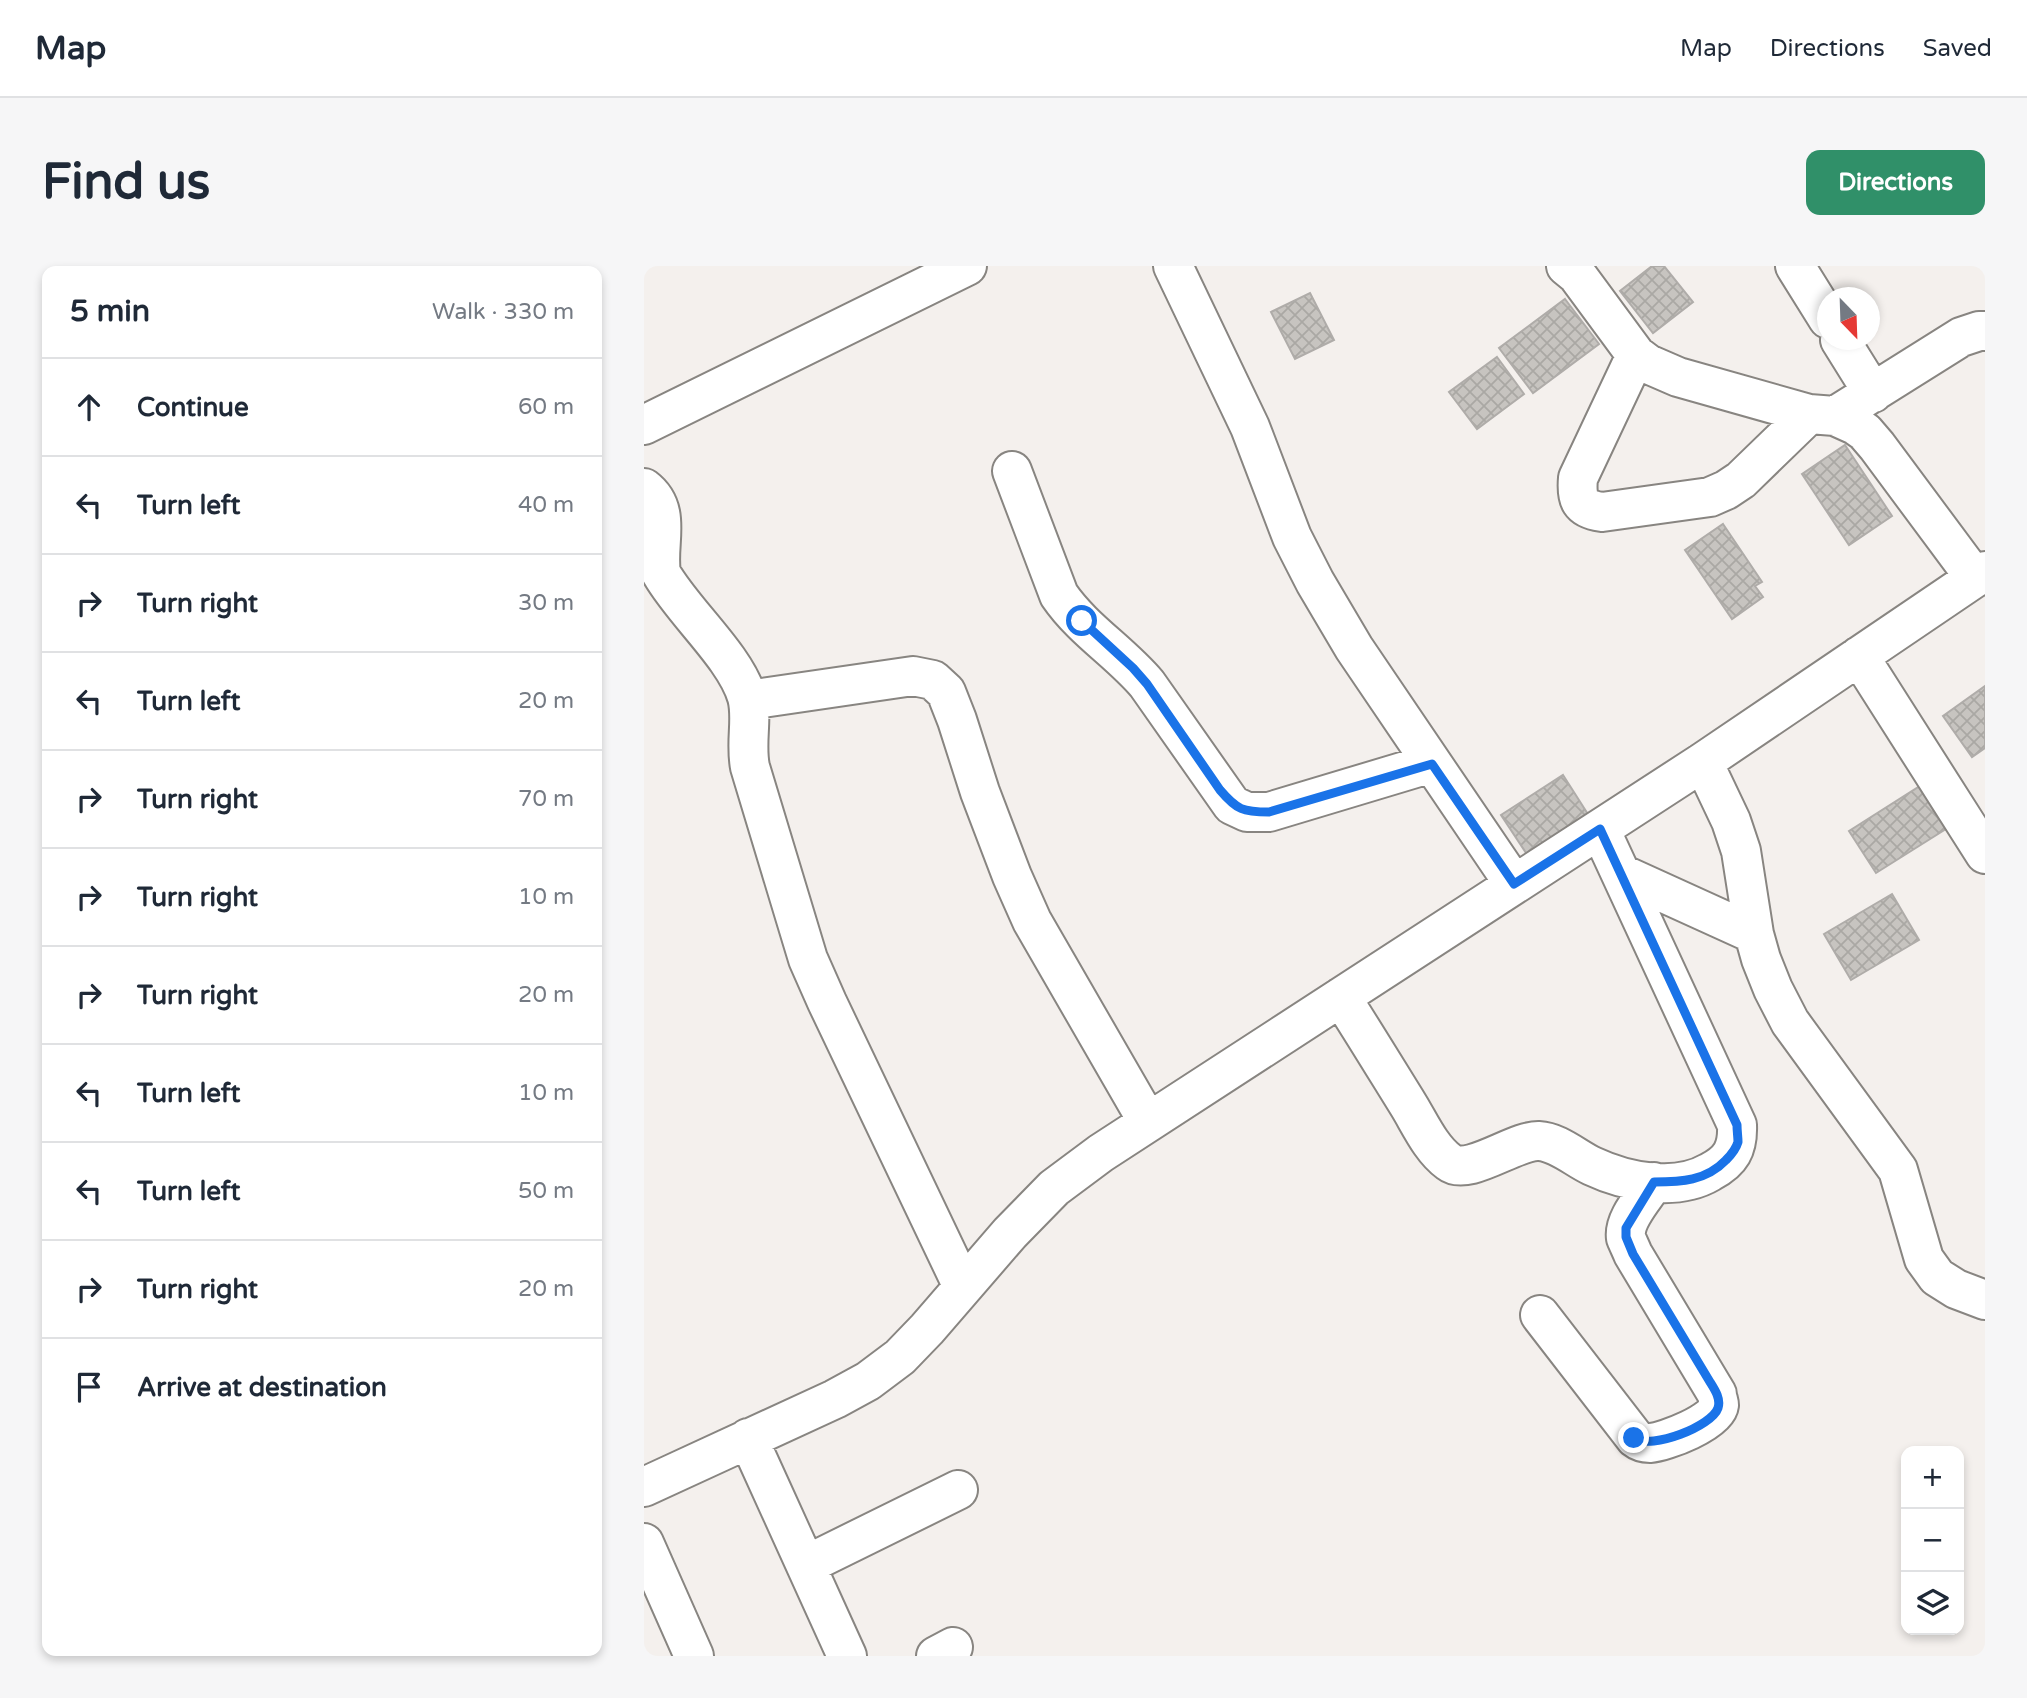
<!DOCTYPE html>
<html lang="en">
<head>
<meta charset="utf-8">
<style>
  :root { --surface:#fff; --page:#f6f6f7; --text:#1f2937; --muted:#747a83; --line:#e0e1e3; --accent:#309069 }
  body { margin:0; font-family:"Varela Round",sans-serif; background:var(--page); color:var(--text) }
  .controls { position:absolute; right:21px; bottom:21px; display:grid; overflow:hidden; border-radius:14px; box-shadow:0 4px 10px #0003 }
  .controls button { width:63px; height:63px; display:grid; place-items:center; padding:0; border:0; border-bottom:2px solid var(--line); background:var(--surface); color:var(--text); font:35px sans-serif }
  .compass { position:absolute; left:1173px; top:21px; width:63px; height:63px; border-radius:50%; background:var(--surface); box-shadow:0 4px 10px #0003; rotate:157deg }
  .stop { position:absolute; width:21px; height:21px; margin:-16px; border:5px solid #1a73e8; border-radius:50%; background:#fff }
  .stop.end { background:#1a73e8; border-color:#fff; box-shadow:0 2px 7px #0008 }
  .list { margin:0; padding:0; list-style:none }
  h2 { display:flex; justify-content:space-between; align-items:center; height:91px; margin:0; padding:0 28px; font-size:30px }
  h2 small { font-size:23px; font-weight:400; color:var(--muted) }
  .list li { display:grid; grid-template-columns:46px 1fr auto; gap:21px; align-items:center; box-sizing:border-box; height:98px; padding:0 28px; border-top:2px solid var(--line) }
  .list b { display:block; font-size:26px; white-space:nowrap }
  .list em { font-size:23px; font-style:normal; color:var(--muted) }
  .icon { flex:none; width:38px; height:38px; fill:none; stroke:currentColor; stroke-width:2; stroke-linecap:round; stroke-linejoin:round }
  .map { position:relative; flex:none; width:1341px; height:1390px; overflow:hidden; border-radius:14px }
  header { display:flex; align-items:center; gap:42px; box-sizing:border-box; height:98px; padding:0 35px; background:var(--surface); border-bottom:2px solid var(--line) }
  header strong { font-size:33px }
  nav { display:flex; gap:38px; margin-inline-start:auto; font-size:24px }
  .intro { display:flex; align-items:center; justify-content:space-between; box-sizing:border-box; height:168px; padding:0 42px }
  h1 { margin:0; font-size:49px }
  .button { padding:18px 32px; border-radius:14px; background:var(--accent); color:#fff; font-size:24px; font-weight:700 }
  main { display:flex; gap:42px; padding:0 42px }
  aside { flex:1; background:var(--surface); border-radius:14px; box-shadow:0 4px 10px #0003 }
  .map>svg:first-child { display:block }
  .building { fill:url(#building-cross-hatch); stroke:#afaca9; stroke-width:2 }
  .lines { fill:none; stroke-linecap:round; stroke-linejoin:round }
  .minor-casing { stroke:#888581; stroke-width:42 }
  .minor { stroke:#fff; stroke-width:38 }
  .route { stroke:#1a73e8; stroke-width:9 }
</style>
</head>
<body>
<header>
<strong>Map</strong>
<nav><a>Map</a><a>Directions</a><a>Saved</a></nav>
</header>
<div class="intro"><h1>Find us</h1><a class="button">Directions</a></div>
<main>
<aside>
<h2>5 min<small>Walk · 330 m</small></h2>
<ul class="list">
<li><svg class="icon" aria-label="ahead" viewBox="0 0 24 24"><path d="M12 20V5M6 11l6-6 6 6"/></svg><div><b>Continue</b></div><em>60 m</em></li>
<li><svg class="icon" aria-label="left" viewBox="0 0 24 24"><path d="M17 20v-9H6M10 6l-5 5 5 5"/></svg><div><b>Turn left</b></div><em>40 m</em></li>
<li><svg class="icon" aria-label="right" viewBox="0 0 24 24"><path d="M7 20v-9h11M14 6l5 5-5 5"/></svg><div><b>Turn right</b></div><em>30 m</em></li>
<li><svg class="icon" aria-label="left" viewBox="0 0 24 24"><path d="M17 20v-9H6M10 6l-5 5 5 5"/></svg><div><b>Turn left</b></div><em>20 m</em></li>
<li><svg class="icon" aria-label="right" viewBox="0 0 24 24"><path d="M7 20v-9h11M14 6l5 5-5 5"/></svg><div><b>Turn right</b></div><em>70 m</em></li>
<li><svg class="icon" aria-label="right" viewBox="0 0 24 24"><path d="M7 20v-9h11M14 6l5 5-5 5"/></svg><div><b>Turn right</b></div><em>10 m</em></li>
<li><svg class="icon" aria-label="right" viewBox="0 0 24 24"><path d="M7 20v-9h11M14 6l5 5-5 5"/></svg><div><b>Turn right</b></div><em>20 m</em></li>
<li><svg class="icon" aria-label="left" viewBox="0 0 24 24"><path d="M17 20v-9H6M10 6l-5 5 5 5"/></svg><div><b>Turn left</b></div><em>10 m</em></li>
<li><svg class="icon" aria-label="left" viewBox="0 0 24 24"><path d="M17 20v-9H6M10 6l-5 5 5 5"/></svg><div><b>Turn left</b></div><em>50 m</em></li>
<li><svg class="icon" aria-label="right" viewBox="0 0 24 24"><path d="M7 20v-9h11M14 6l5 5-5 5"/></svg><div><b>Turn right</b></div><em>20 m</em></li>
<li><svg class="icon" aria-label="arrive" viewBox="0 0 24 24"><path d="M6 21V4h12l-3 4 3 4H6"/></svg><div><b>Arrive at destination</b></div></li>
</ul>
</aside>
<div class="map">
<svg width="1341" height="1390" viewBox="0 0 1341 1390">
  <defs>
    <pattern id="building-cross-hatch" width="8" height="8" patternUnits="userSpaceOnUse" patternTransform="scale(1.75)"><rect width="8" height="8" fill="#c7c4c0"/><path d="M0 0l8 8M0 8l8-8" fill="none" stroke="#aaa8a4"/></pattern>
  </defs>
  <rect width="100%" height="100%" fill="#f4f0ed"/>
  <path class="building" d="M1008,0H1020L1049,36L1009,67L976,25Z
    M666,27L690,74L651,93L627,46Z
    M921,33L955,78L889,127L855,82Z
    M853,91L880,128L833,163L805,126Z
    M1201,179L1248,250L1205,279L1158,208Z
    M1079,258L1118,316L1111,320L1119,331L1088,353L1041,284Z
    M1341,420V482L1328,491L1299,450Z
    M919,509L947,553L886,593L857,549Z
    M1276,520L1302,563L1232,607L1205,565Z
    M1248,628L1275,674L1207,714L1180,668Z"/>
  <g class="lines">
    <g class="minor-casing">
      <path id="minor" d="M529,0L606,161L648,271L671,316L710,382L870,618
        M922,0L933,9L992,89L1004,98L1034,111L1165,148L1191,150L1211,159L1221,166L1233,180L1331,312
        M1151,0L1184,53
        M1196,74L1229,127
        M992,89L934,212C932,234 936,243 958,246L1066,231L1082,224L1097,214L1165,148
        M1191,150L1317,71L1335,65H1341
        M0,159L323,0
        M368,205L415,329C439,364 476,386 503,418L588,539L603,546H625L788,497
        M0,222C29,244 12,277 17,307C39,346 91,390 103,431C109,453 101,476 106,501L164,693L183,736L319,1021
        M1215,390L1341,588
        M104,434L269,410L289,414L302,426L313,454L336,526L368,610L388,655L504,856
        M1059,496L1087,555L1097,585L1110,668L1117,693L1129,723L1146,756L1254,904L1280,993L1293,1011L1312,1023L1341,1034
        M978,608L1110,668
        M697,731C720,767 742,803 765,840C776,858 787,883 805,896C824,911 871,874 895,875C914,876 931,892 948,900C982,916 1032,926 1066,906C1087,895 1094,883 1093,859L956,563
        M896,1049L991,1172C996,1176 1000,1177 1006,1177C1021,1176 1073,1156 1075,1139C1075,1136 1073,1132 1073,1128L989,988C987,983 984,977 982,972C979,953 1001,931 1010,916
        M104,1172L203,1390
        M0,1221L191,1133L224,1115L256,1091L283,1063L366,967L410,922L457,887L1059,496L1341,305
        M0,1277L50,1390
        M162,1299L314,1224
        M292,1390L309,1381"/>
    </g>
    <use href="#minor" class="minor"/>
  </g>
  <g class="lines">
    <path class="route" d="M438,355L489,402L503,418L576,524C593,544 599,546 625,546L788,498L870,618L956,563L1093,859C1093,865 1094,871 1094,876C1092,883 1087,889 1082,894C1062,915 1037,916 1010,916L982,962V971L989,988L1066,1116C1071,1124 1077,1133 1074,1142C1068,1160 1008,1184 990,1172"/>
  </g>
</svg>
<div class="controls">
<button>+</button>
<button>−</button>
<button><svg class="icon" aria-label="layers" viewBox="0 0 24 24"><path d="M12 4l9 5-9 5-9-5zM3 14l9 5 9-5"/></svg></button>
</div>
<svg class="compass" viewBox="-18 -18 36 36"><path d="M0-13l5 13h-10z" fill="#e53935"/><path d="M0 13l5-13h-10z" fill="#747a83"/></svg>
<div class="stop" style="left:438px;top:355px"></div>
<div class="stop end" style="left:990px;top:1172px"></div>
</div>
</main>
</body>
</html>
